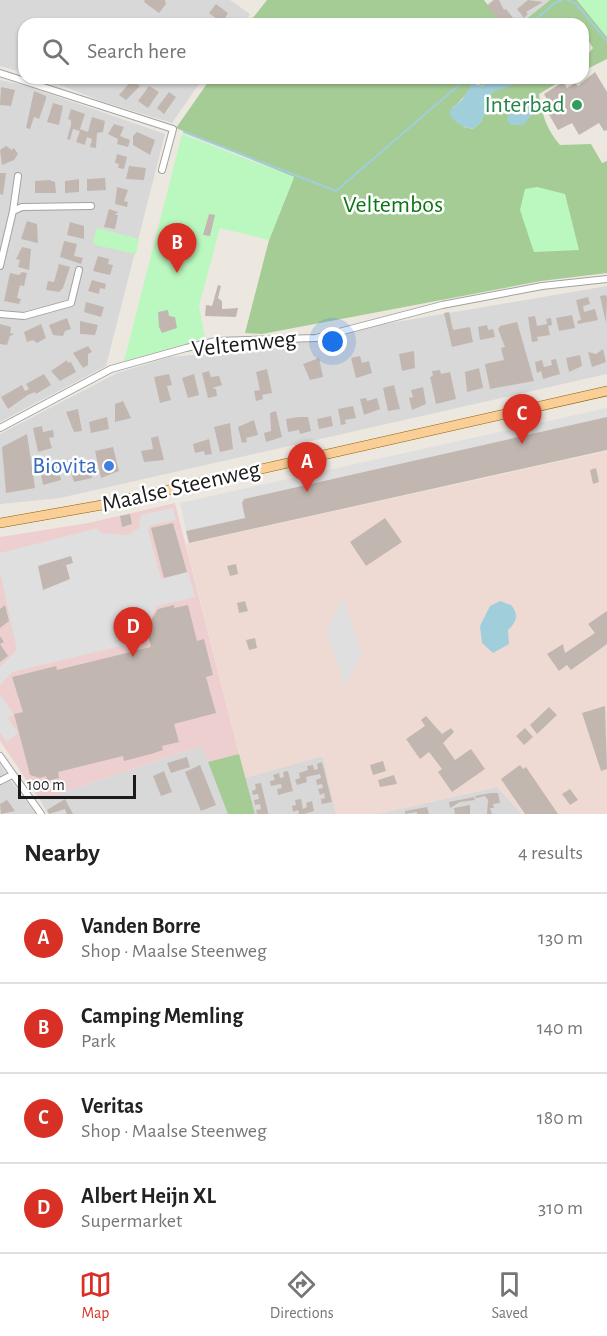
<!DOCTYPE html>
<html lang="en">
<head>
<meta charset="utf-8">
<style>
  :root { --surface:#fff; --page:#f6f6f6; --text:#222; --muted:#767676; --line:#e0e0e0; --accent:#d93025 }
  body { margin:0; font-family:"Alegreya Sans",sans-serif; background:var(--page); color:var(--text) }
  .scale { position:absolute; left:18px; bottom:15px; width:118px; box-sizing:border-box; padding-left:6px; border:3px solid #1b1b1b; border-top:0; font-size:16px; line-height:21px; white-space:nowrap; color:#1b1b1b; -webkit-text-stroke:4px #fff; paint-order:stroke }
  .you { position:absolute; left:333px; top:342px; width:21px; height:21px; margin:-15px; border:4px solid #fff; border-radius:50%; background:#1a73e8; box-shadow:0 0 0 9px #1a73e833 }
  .badge { display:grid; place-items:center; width:39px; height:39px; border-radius:50%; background:var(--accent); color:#fff; font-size:20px; font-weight:700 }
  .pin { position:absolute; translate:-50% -50px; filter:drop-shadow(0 2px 3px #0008) }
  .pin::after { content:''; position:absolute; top:32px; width:21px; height:18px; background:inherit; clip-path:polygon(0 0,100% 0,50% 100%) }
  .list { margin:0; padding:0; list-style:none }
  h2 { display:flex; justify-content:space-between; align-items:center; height:78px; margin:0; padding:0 24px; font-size:26px }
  h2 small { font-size:20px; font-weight:400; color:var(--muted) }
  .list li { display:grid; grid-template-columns:39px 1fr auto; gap:18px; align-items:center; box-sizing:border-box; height:90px; padding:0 24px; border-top:2px solid var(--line) }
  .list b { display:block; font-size:22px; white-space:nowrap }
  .list p { margin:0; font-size:20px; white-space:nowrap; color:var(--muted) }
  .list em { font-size:20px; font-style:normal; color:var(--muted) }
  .icon { flex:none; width:33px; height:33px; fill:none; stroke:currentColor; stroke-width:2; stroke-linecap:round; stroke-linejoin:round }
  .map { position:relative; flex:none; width:607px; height:814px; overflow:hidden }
  .search { position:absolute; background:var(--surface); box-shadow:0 2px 4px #0004; left:18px; right:18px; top:18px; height:66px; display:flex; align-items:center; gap:15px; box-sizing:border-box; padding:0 21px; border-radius:18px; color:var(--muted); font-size:22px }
  .sheet { height:438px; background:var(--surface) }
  nav { display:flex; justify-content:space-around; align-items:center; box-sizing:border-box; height:84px; border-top:2px solid var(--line); background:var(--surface); font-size:16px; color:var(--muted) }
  nav a { display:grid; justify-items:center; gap:3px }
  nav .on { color:var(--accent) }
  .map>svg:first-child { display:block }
  .residential { fill:#d9d8d8 }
  .commercial { fill:#eecfcf }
  .military { fill:#efdad3 }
  .forest { fill:#a6cc95 }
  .park { fill:#bbf8bf }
  .parking { fill:#dfdfdf }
  .water { fill:#a0ceda }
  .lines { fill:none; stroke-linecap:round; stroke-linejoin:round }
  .stream { stroke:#a0ceda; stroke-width:2 }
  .building { fill:#c1b7b0 }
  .minor-casing { stroke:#a2a2a2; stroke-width:8 }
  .primary-casing { stroke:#905e02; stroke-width:10 }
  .minor { stroke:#fff; stroke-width:6 }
  .primary { stroke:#face97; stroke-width:9 }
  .leisure-dot { fill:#2e9e5b; stroke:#fff; stroke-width:2 }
  .shop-dot { fill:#3f7fe0; stroke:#fff; stroke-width:2 }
  .labels { text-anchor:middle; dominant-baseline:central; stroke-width:5; stroke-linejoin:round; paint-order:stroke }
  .leisure-label { font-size:24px; fill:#27864d; stroke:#fff; text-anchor:end }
  .park-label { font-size:24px; fill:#0c7613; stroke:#fff }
  .street-label { font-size:24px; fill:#1b1b1b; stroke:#fff }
  .shop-label { font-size:24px; fill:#366cbe; stroke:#fff; text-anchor:end }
</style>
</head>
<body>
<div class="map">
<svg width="607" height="814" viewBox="0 0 607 814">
  <rect width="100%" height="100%" fill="#ece8e0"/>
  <path class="residential" d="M0,0H230L250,14L243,24H24V73L0,66Z
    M492,0H550L520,24H502L486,5Z
    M42,78H203L172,123L101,101Z
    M0,80L24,85L165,134L106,366L0,422Z
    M607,286V374L60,498L0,504V434L117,373L170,357L215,353Z
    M201,746L208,762L239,754L245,777L323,756L336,814H48L40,800Z
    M0,764L11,781L36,814H0Z
    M497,787L522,814H377Z"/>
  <path class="commercial" d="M175,503L239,754L208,762L201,746L40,800L0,741V537L88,523Z"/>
  <path class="military" d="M607,451V814H522L497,787L377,814H336L323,756L245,778L186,544Z"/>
  <path class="forest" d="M267,0H484L502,24H248Z
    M550,0H577L607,37V59L583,71V51L589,53L593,48L583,32V24H520Z
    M211,78H488L486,83L481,86L478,83C468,90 462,101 452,108L464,127L473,129L481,122L492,92L515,83H536L538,78H566L539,94C542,114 546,129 560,145L591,144L602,163L607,161V273L541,281L262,334L245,333L269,240L294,177L176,128Z
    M239,754L255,814H228L208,762Z"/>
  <path class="park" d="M577,0H607V37Z
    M182,134L294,177L269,240L220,228L199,306L205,338L124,361Z
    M537,187L565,194L579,250L534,252L520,210L525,189Z
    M97,228L139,239L136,254L95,245L93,242Z"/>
  <path class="parking" d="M607,408V417L244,499L242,503L245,518L186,531L180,503Z
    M173,508L176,520L149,526L148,531L161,579L188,572L195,597L157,606L144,628L146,640L12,672L0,685V667L17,650L0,572V553L98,528L101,533L128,535L139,528L141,515Z
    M343,598L362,654L345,686L326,632Z
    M0,694L14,715L8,718L18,733L7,742L0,733Z"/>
  <path class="water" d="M488,78L539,80L536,84C519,80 510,87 492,92L481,122L473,129C462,127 452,122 449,111L462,100L472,84L483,86Z
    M517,103H528L533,113L523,125H511L507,120L511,108Z
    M500,601L511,605C519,614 517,622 508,630L509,644L493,653L482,643L480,626L490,606Z"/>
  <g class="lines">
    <path class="stream" d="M568,0L576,4L607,41
      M530,24L555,3L562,0
      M184,132L336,191L467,78"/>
  </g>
  <path class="building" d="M145,0H165L166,4L159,13L144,2Z
    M494,0H499L504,10L506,9L518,24H502L487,6Z
    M528,0L543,2L526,12L528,14L524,18L517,9Z
    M216,4L228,13L222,24L215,22L217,19L209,13Z
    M595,72L607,92V130L604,131L599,123L579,135L572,123L558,130L544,106L549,103L544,94L563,82L567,88L575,83L578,86Z
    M132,80L140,86L126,100L119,95Z
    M149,86L159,92L148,108L138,101Z
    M1,87L15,90L11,106L0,105Z
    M34,91L46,96V99L39,119L34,117L30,129L26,128Z
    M169,92L176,97L164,114L157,108Z
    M53,103L63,106L59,125L47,122Z
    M71,109L85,114L80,129L88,132L92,117L105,121L103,132L97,133L96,148L90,147L92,139L87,137L85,145L76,142L80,131L73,129L70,140L67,139L71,125V120L68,119Z
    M114,124L124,127L120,136L130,140L128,147L117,144L118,139L108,134Z
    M137,132L155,140L150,155L133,145V136Z
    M6,146L12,150L14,148L18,154L14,160L2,165L0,150Z
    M117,154L127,157L124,169L118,168L119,164L115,163Z
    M129,166L146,168L144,180L126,179Z
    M0,173H6L3,195L0,194Z
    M105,178L106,190L87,191V179Z
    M79,179V192L65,193V181Z
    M49,180L55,182L56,193H35V181Z
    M117,187L128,190L124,201L128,202L127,207L115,204Z
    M109,209L118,212L115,215H118L115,229L104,227Z
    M209,214L215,215L210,236L203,235Z
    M27,221L37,224L38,243L21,239Z
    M70,222L84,226V239L67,235Z
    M64,241L77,244L74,256L83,258L81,264L60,257Z
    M22,247L31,249L29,270L18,267L20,260L16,259Z
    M98,256L109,259L108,264L113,265L110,275L93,271Z
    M59,264L70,267L63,288L59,292L46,290L48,281L54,282Z
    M22,272L27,273L24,286L20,285L17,298L21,299L19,304L4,301L10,273L19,275Z
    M92,280L106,284L105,289L100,288L99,294L88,291Z
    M218,285L221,286L218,298L222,301V309L238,308L236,317L205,316L206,305L212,306Z
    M606,295L607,298L606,323L600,296Z
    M588,297L590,304L583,306L584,312L595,309L598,320L578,324L577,321L581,320L576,300Z
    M86,302L104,307L101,317L84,312Z
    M168,310L169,316L175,317L177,328L162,333L159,327L158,312Z
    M449,312L453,330L470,327L473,342L452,347L444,313Z
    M572,315L575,328L559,331L556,318Z
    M535,316L537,326L547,324L546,319L551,318L552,325L548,326L550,335L537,337L538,341L532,342L528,317Z
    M67,318L71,329L65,331L63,336L53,335L49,325Z
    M80,321L98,325L95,335L80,334Z
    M517,322L534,381L490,389L485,364L504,360L501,348L505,347L498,329L500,326Z
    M0,324L11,327L10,333L14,334L10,336L7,345L0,344Z
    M41,324L46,338L37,343L33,340L27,342L24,332Z
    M487,325L488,330L493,329L495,337L480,340L478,327Z
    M88,346L92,352L88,354V365L83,368L73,353Z
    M603,349L606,362L592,367L588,352L596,354Z
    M414,351L415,368L402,371L399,354Z
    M580,355L582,366L569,372L566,358Z
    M360,356L362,363L369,361L372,373L356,378L351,358Z
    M319,358L323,377L310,380L303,364Z
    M556,359L560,374L543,379L541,371L537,373L535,362L542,360L544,367L552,365L551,360Z
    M67,360L68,363L71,362L76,372L60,381L51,371Z
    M479,368L483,388L467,392L465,372Z
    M267,369L272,393L262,395L263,399L256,401L254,391L260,390L256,372Z
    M440,370L441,374L450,372L456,399L436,404L430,377L433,376L432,371Z
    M209,371L211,377L219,376L222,385L212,388L216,389L217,396L208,398L202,373Z
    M44,374L51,385L36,394L35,392L28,395L8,409L1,397L22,385L25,391L29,389L26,384Z
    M169,374L172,385L167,386L171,400L160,403L154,377Z
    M194,374L199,395L188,398L182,378Z
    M394,385L400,409L388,411L383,388Z
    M423,387L426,404L412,410L409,398L413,397L411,390Z
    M366,398L367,401L377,398L380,409L364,415L360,399Z
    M123,401L131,418L115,422V404Z
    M353,406L356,418L345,420L346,424L341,425L338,409Z
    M78,409L82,431L74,432L66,412Z
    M276,411L282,437L266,442L264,433L271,431L270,413Z
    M331,416L333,426L319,429L317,419Z
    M107,417L109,429L91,433L89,422Z
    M299,417H308L311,431L300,434L299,430L288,432L286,419Z
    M607,417V450L189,543L186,531L245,518L242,503L244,499Z
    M254,420L258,435L246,438L247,442L242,443L238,427Z
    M230,423L233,449L220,452L214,427Z
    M42,426L43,432L53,430L54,437L49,438L52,448L38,452L33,428Z
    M27,434L35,488L6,493L2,447Z
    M158,436L164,460L144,462L141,451L153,449L151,438Z
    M209,439L212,454L205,455L204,451L195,453L193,444Z
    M113,447L119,471L101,478L95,451Z
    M73,464L74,467L89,464L92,478L74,482L69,465Z
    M58,465L61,480L43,485L41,474L54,471L53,466Z
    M596,468L599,482L593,484L590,470Z
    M130,514L132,524L122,527L120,516Z
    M385,518L402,542L366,566L350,542Z
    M173,523L187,572L164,578L151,528Z
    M71,556L73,563L66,565L70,579L43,590L38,566Z
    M236,564L238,574L230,576L227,566Z
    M245,601L248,611L239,613L237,603Z
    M5,605L9,621L0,628V609Z
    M174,605V608L188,605L197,641L204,639L213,675L206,677L216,713L174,724L179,742L162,746L163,750L151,754L124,761L123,756L58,772L59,778L47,781L46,776L40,778L30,775L14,714L23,712L12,677L56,666L57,670L151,647L146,628L158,609Z
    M607,611V644L571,670L567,665L559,671L547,654L563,644L565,653L595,633L588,624Z
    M0,636L4,642L0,644L8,656L0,662Z
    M255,638L257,648L249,650L246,640Z
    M605,706L607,769L601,771L582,713Z
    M549,707L557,715L537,734L530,725Z
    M426,716L442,734L451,728L454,732L443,743L455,760L471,749L485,769L452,792L438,772L442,769L429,752L420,759L406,739L425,726L421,720Z
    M525,728L533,737L524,745L516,736Z
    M187,757L190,767L171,773L167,763Z
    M383,761L386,771L373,775L370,765Z
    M322,762L332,802L322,804L321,799L325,798L324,793L320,795L318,789L323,788L322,784L317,785L316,780L321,778L320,774L306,777L307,782L297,785L295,780L300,778L299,773L308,770L307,766L313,765L314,770L318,769L317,764Z
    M200,765L216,805L201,811L185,772Z
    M520,765L523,769L526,767L558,814H525L501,779Z
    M164,771L172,792L161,796L153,776Z
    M288,771L293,791L278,795L277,789L282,788L281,784L271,786L270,781L275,780L273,775L279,773L280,778L284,777L283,772Z
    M394,775L397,784L380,787L378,780Z
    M261,783L268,812V814H257L256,810L261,809L260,804L255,805L254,800L259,799L258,794L253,795L252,791L256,789L255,784Z
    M570,789L578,800L570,805L562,794Z
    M491,793H498L500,803L493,804L494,808H490L492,814H487L488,800L485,796L476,798L475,796Z
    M474,797L475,800L460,802L450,808L449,802Z
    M65,799L73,814H67L65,809L49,814L47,810Z
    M301,799L303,809L307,807L306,803L312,801L314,811L304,814H299L298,810L293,812L292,806L296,805L295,800Z
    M7,800L15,811L1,814L0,804Z
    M470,805V814H455L454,808Z
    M427,807L429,814H417V812L405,814V811Z"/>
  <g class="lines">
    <g class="minor-casing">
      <path id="minor" d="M0,73L173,129L162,170
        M13,211L18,176
        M0,266L13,211L22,207L91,206
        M0,314L24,316L71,303L79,270
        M0,428L111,369L186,348L216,341L316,338L442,305L542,286L607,279
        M0,756L41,814
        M0,781L12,775"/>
    </g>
    <g class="primary-casing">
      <path id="primary" d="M0,523L102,505L607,391"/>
    </g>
    <use href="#minor" class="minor"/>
    <use href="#primary" class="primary"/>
  </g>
  <circle class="leisure-dot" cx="577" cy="105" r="6"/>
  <circle class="shop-dot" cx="109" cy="466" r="6"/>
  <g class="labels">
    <g class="leisure-label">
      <text x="565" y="105">Interbad</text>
    </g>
    <g class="park-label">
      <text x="393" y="205">Veltembos</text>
    </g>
    <g class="street-label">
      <text transform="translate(244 344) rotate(-6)">Veltemweg</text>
      <text transform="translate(181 487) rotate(-13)">Maalse Steenweg</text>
    </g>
    <g class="shop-label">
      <text x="97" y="466">Biovita</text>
    </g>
  </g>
</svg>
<div class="scale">100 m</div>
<div class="you"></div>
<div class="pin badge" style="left:307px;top:492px">A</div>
<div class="pin badge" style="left:177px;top:273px">B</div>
<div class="pin badge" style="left:522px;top:444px">C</div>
<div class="pin badge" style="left:133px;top:657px">D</div>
<div class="search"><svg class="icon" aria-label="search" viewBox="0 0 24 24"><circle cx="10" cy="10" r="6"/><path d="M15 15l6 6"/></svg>Search here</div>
</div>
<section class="sheet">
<h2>Nearby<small>4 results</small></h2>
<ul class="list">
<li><span class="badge">A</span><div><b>Vanden Borre</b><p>Shop · Maalse Steenweg</p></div><em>130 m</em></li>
<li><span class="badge">B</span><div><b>Camping Memling</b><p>Park</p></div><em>140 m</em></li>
<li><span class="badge">C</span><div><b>Veritas</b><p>Shop · Maalse Steenweg</p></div><em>180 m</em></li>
<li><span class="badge">D</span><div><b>Albert Heijn XL</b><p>Supermarket</p></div><em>310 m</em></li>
</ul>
</section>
<nav>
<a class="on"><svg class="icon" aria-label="map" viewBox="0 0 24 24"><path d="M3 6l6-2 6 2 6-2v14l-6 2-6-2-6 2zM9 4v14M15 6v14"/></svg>Map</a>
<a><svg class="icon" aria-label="directions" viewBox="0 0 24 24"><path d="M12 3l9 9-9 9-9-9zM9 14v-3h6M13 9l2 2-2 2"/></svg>Directions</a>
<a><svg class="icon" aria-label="saved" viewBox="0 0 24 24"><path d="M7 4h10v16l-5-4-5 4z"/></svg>Saved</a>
</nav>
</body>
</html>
